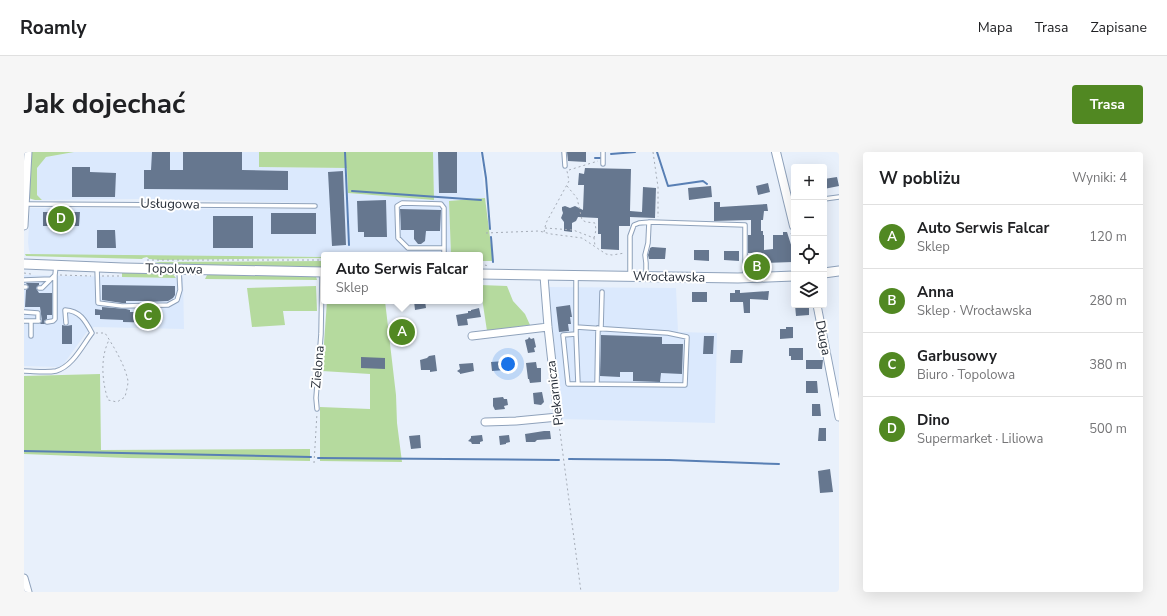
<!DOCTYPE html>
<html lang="pl">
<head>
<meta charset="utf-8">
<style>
  :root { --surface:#fff; --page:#f6f6f6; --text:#202124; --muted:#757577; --line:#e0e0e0; --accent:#518822 }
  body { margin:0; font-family:"Nunito Sans",sans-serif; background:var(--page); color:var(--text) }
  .controls { position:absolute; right:12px; top:12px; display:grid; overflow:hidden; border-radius:4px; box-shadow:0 4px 16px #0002 }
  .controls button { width:36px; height:36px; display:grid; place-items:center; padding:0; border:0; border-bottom:1px solid var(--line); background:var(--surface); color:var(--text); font:20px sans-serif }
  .you { position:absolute; left:484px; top:212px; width:14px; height:14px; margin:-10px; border:3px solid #fff; border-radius:50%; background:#1a73e8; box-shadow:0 0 0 6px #1a73e833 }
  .badge { display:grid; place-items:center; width:26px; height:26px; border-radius:50%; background:var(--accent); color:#fff; font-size:13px; font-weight:700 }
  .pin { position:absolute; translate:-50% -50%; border:2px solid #fff; box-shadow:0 1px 4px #0006 }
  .popup { position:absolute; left:297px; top:100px; width:162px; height:52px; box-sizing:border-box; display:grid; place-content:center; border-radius:4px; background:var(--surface); filter:drop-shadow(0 1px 3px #0005); font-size:13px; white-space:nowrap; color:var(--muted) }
  .popup b { font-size:15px; color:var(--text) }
  .popup::after { content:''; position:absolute; left:50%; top:100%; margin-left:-8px; border:8px solid transparent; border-top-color:var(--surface) }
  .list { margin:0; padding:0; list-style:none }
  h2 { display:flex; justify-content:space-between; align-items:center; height:52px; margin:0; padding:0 16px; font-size:17px }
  h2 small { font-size:13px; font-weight:400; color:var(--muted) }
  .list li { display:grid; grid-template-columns:26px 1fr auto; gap:12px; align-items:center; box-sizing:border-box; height:64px; padding:0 16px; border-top:1px solid var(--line) }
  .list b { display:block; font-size:15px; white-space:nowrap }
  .list p { margin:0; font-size:13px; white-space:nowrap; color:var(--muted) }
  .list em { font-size:13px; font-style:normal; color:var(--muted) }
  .icon { flex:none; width:22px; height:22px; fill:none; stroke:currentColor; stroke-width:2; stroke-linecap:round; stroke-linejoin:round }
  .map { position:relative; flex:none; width:815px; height:440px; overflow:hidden; border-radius:4px }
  header { display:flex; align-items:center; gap:24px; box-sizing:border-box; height:56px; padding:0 20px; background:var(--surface); border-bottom:1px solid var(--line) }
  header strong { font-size:19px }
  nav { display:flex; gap:22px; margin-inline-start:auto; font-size:14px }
  .intro { display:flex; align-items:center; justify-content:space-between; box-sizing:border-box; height:96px; padding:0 24px }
  h1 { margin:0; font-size:28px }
  .button { padding:10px 18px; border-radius:4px; background:var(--accent); color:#fff; font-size:14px; font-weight:700 }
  main { display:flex; gap:24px; padding:0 24px }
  aside { flex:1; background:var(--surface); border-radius:4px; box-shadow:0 4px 16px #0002 }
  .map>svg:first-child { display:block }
  .built { fill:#dbe9fd }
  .green { fill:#b5da9e }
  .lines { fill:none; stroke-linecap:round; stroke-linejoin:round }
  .stream { stroke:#587fb4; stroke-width:2 }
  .building { fill:#66778f }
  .service-casing { stroke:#8fa2bb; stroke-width:5.5 }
  .minor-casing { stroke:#8fa2bb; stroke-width:9 }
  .tertiary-casing { stroke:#8fa2bb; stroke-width:10 }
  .secondary-casing { stroke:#8fa2bb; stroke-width:11 }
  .path { stroke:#a4abb6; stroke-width:1; stroke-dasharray:2 3; stroke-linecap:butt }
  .service { stroke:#fff; stroke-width:3.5 }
  .minor { stroke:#fff; stroke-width:7 }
  .tertiary { stroke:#fff; stroke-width:8 }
  .secondary { stroke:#fff; stroke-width:9 }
  .labels { text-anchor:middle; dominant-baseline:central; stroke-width:4; stroke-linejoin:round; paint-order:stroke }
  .street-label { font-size:13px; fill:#282f39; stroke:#fff }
</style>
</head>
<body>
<header>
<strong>Roamly</strong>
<nav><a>Mapa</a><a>Trasa</a><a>Zapisane</a></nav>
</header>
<div class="intro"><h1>Jak dojechać</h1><a class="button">Trasa</a></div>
<main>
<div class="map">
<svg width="815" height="440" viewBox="0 0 815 440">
  <rect width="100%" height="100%" fill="#e8f0fb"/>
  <path class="built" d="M50,0H235V15L323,16L324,41L410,48L409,0H456L461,46L425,49L427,103H300V105L7,103L5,98L4,90L6,56L288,57V51L114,47L18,48L13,43V15L22,5Z
    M0,123L159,126L160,177L70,175L62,181L39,213L34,215L0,214Z
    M524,135L652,136L654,180L693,181L691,271L538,267Z"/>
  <path class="green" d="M7,0H50L22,5L13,16V43L18,48H11L4,46Z
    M235,0H409L410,48L324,41L323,16L235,15Z
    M461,46L469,109H456V103H427L425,49Z
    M1,102L300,105V106L137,108L125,107L123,105L119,106L118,107L2,104Z
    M300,109V116L151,114L130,110Z
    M98,119L147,120L152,126L98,125Z
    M184,121L292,124L293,128L181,127Z
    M456,133L483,134L489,149L501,162L506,173L463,179Z
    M292,134L293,159H259L261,173L228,175L223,136Z
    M303,149H361L372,243L373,271L378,310L296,309V255L346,257V222L298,219Z
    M76,222L77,298L286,297V309L104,306L0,302V224Z"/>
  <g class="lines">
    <path class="stream" d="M321,0L325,93
      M458,0L462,26L466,77
      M633,0L644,34L679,29L683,32
      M587,2L611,0
      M571,6H576
      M328,39L457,48
      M467,85L469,110
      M0,299L287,305
      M294,306L535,308
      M545,307L645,308L755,312"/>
  </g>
  <path class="building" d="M128,0H146V18H159V0H218V18L264,19V38L120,37V18H127Z
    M414,0H433V41H415Z
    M543,0H562V10L544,9Z
    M48,15H66V20L92,21L91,45H48Z
    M561,16L607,17L606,59L618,60L619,35L632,36L631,66L606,65V74H595V98L577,97V82H574V66L554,65L552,69L548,71V80L540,79V70L537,66L539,61L538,58V55L541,54L546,56L551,54L559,58L560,33H554L555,21L560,22Z
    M319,19L322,93L308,94L304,20Z
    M813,25L815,34L800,37V27Z
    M744,31L746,40L734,43L732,34Z
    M687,34L688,45L665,48L664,36Z
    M362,48L363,85H340V80H334L333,49Z
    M690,50H696V55L743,52L744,59H740L739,68H737V79H739V83H740V98L749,97V83H759V80H763L769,99V110L740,111V113H738V117L728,116L729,101H724V83H727V68L690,69Z
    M376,57L417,58L416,79H402L401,89L397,92H394L390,87V78H377Z
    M19,60H56L55,74H19Z
    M247,61H292V82H247Z
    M189,64H229V96H189Z
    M73,78H91L92,96H73Z
    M628,95L642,96L641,107H625L624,103L626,96Z
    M670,98H685V109L670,108Z
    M700,99H715V109L700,108Z
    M2,131H15V133L12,136L15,141H28V163H23V167L20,169L21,172H16L18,169L16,155H1L2,138L5,135Z
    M78,133L151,134V143L149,146L144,149L124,150V149H102V151H98L78,148Z
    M711,138H716V141L745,139L744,148L726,147V161H720L719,150H706V141H711Z
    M668,140H683V150H668Z
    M390,149H401L402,156L391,158Z
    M546,153L548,165H546L547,172H544L545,179L535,180L532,155Z
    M771,153H785V163L772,164Z
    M78,155L102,157L106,158V160H117V158L124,159V157L134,156V160H137V171L99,170V168L76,167V163H71V157L78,158Z
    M455,156L457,165L443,167L444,173L434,174L432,163L444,161V159H447V158Z
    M374,172H382L383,183L373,185L372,177H375Z
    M38,173L42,174L48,173V192H38Z
    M762,175H769V186L756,187V177H762Z
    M577,183L638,185V192H659L658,222L637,221L636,230L609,229V220H596V225L576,224Z
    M680,184H690L689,202H679Z
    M505,185L507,187L510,186L512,195L510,196L511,200L504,201L501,188L504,187Z
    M765,196H779V208H767V204H765Z
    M707,198H719L718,211H706Z
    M411,203L413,219L406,220V218H397L396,208L403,206L405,204Z
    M337,205L361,206V217L337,216Z
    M782,208H799L798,217H782Z
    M480,209L481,218L468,219L467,210Z
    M512,210L513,216H517V230L506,231L505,227H504L502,211Z
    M449,211L450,219L436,222V221L433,219L436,217L435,212Z
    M782,229H793L794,241H782Z
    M518,240L520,250L517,253L510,252L509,241Z
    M479,245L480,247H483L484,253L480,254L481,257L471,258L469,254V246Z
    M788,252H796L797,264H788Z
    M795,276H802V289H794Z
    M520,279H526L527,287L513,288L511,290H502L501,282Z
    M396,283L397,296L387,297L385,284Z
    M458,283L459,289L456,290V292H448L447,290L444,289L447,286V284Z
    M485,283L486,290L482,291V292L476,293L475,284Z
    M806,317L809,340L796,341L794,319Z"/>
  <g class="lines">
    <g class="service-casing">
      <path id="service" d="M540,0L541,14
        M579,12V0
        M800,47L815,45
        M1,52L291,54
        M420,103V56L417,52L378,51L373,54L374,86L384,96H420
        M73,115L74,151L98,154L144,153L153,148L156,138L155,117
        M606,124V84L610,73L615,71L627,70L721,73V126
        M622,124V111L621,103L624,91L625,70
        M0,128L27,127
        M0,135H2
        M15,136H18L31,123L32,114
        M0,160L14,161V169
        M0,169H15
        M23,170L29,169L31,167V123
        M552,175L644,181L663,185L661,233L554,232L552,182V124
        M577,177L578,140
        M552,182L539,183L544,232H554
        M7,184V169
        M0,219C9,219 22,221 32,219C49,214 58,194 68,181C61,168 56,159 41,158L42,171
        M573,232L574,176
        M293,257L292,246L297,182L298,121"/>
    </g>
    <g class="minor-casing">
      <path id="minor" d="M0,74L4,0
        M793,153L815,265
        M448,184L524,175
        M461,270L492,269L534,265L524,175L520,124
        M0,426L4,440"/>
    </g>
    <g class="tertiary-casing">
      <path id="tertiary" d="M752,0L770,74"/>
    </g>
    <g class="secondary-casing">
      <path id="secondary" d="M0,112L99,116L300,120
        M800,121L815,119
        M456,122L714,126L770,124"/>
    </g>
    <path class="path" d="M629,0L634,35V65
      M545,18L574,9
      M543,34L553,46L558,68L562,70L571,71L572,78L570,86
      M521,76L549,78L570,86L571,94
      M520,80L522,71L545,29L543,19
      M462,81L515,79L527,82L558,86L582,102L588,103L601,101
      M767,81L770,92
      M123,108H300
      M456,112L465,114
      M0,121L7,122
      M36,123L67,124
      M78,124H96
      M72,181H81C90,195 101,213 104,229C104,234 102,240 101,245L93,250L84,248C78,229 76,206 85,188
      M535,272L557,440
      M290,311L293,261"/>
    <use href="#service" class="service"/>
    <use href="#minor" class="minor"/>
    <use href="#tertiary" class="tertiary"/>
    <use href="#secondary" class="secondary"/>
  </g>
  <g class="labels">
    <g class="street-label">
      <text transform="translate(146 52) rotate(1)">Usługowa</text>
      <text transform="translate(150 117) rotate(1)">Topolowa</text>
      <text transform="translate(645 125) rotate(1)">Wrocławska</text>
      <text transform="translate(799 186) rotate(79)">Długa</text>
      <text transform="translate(294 215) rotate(-85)">Zielona</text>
      <text transform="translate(531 241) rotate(-97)">Piekarnicza</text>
    </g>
  </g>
</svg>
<div class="controls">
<button>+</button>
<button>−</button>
<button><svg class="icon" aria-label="locate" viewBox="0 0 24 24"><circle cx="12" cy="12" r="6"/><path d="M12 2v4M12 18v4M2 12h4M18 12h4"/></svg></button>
<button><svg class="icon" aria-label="layers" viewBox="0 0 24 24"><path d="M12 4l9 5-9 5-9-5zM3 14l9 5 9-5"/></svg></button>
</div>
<div class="you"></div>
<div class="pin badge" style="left:378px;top:180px">A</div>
<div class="popup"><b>Auto Serwis Falcar</b>Sklep</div>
<div class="pin badge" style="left:733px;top:115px">B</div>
<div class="pin badge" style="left:124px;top:164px">C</div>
<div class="pin badge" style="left:37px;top:67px">D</div>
</div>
<aside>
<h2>W pobliżu<small>Wyniki: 4</small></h2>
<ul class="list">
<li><span class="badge">A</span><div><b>Auto Serwis Falcar</b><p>Sklep</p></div><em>120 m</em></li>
<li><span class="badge">B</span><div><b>Anna</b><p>Sklep · Wrocławska</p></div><em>280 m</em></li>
<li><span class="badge">C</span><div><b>Garbusowy</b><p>Biuro · Topolowa</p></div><em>380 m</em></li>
<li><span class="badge">D</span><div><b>Dino</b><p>Supermarket · Liliowa</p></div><em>500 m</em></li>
</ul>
</aside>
</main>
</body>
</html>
